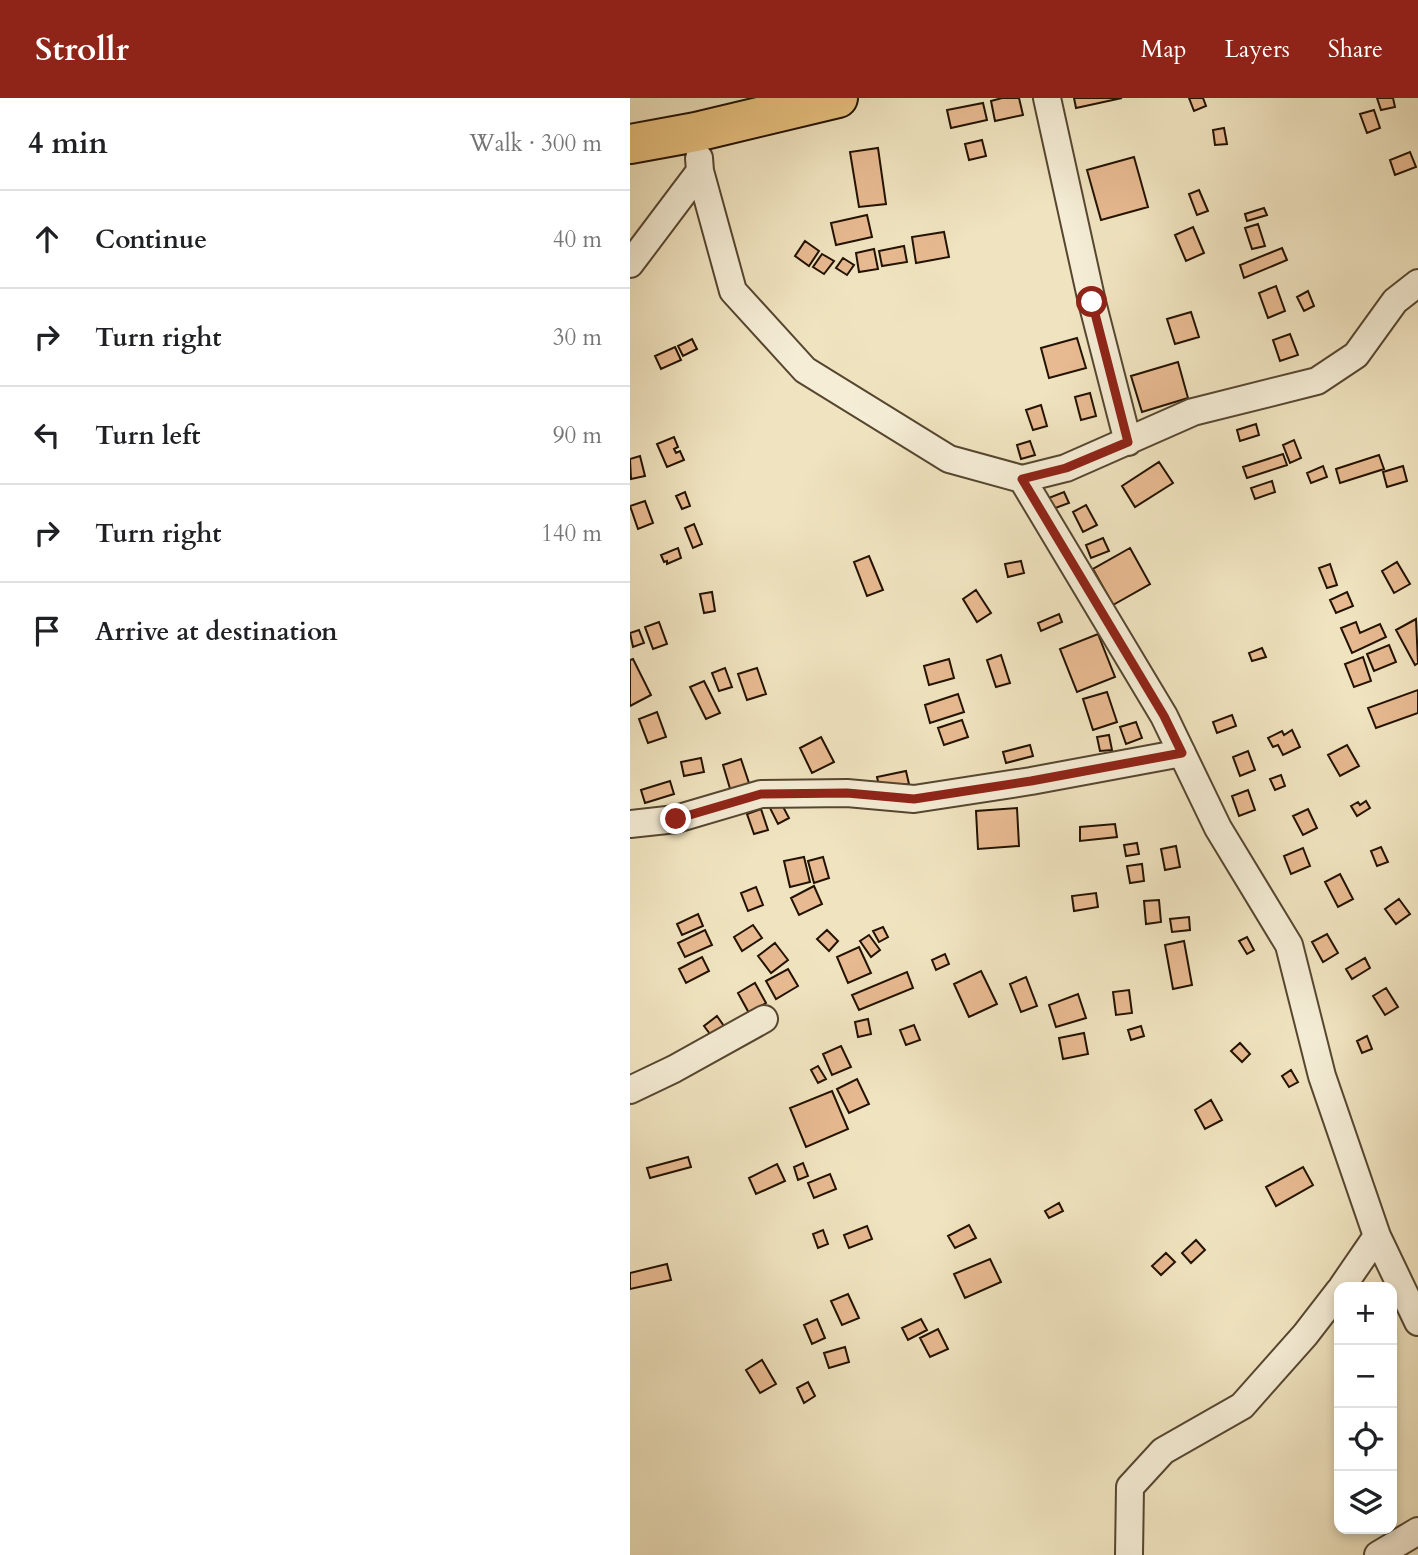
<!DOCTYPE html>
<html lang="en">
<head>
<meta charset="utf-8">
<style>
  :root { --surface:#fff; --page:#f6f6f6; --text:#202124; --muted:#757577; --line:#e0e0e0; --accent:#8f2418 }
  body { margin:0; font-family:Cardo,serif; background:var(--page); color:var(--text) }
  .controls { position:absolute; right:21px; bottom:21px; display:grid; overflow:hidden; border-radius:14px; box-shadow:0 4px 10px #0003 }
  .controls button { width:63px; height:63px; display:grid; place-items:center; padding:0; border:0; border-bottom:2px solid var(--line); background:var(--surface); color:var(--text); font:35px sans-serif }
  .stop { position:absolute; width:21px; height:21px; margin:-16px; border:5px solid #8f2418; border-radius:50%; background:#fff }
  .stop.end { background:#8f2418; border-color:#fff; box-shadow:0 2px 7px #0008 }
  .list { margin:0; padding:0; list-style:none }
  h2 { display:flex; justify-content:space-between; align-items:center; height:91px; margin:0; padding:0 28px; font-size:30px }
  h2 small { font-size:23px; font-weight:400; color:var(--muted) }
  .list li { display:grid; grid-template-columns:46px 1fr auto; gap:21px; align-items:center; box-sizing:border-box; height:98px; padding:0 28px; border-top:2px solid var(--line) }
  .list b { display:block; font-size:26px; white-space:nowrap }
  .list em { font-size:23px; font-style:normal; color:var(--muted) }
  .icon { flex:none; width:38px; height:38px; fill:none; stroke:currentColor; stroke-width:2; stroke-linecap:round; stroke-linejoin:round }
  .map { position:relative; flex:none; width:788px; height:1457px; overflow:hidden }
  header { display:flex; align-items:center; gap:42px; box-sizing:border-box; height:98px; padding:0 35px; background:var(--accent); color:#fff }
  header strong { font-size:33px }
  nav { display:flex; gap:38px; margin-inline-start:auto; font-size:24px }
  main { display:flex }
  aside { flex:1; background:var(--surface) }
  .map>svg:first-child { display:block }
  .building { fill:#e8ba91; stroke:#231200; stroke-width:2 }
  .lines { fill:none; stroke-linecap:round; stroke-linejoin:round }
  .minor-casing { stroke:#564630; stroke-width:30 }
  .highway-casing { stroke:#231200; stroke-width:42 }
  .minor { stroke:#f5edd6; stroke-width:26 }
  .highway { stroke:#e8c280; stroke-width:38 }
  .route { stroke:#8f2418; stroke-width:9 }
</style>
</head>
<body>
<header>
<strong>Strollr</strong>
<nav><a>Map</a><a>Layers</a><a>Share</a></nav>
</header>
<main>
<aside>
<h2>4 min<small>Walk · 300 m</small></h2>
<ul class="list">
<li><svg class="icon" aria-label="ahead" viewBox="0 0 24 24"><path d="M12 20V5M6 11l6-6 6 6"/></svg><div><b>Continue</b></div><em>40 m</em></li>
<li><svg class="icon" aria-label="right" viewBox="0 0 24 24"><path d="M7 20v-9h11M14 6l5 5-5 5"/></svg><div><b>Turn right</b></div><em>30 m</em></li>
<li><svg class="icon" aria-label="left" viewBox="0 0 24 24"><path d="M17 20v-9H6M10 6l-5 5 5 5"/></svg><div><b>Turn left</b></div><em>90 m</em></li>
<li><svg class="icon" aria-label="right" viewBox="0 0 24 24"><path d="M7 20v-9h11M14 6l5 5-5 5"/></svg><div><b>Turn right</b></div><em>140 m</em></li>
<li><svg class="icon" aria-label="arrive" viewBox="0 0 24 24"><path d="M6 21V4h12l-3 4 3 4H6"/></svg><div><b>Arrive at destination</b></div></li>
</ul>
</aside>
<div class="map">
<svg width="788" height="1457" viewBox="0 0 788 1457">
  <rect width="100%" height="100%" fill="#f0e4c0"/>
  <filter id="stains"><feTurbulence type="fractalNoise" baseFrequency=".00286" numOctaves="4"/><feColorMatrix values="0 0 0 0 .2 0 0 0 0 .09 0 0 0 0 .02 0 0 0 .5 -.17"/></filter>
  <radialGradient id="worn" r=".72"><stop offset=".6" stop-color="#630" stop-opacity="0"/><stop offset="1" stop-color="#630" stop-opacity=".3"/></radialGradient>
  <path class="building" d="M372,0H389L393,17L365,23L361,3Z
    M444,0H492L446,10Z
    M559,0H573L576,8L564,13Z
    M747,0H763L765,9L751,12Z
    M353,5L357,22L321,30L317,12Z
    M744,12L750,30L737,35L730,16Z
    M594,30L597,46L585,47L583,32Z
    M352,42L356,58L339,62L335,46Z
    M248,50L256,106L229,109L220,54Z
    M780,54L786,69L765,77L760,62Z
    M504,59L518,109L471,122L457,72Z
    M569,92L578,113L567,117L559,96Z
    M634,110L637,117L617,123L615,116Z
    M237,117L242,139L206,147L201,125Z
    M628,126L635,148L622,151L615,130Z
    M563,129L574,155L556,163L545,137Z
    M314,134L319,159L286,165L282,139Z
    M175,143L189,153L179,168L165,158Z
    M274,148L277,164L252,168L249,153Z
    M652,150L657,162L614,180L610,167Z
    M244,151L248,171L229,174L226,155Z
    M192,156L204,163L194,176L183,169Z
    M213,160L224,167L217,177L206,170Z
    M646,188L655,213L638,220L629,195Z
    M678,193L684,208L674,213L667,199Z
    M561,214L569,239L545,246L537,221Z
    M660,236L668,257L650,263L643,242Z
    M447,240L456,270L419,280L411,250Z
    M62,241L67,251L53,258L48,248Z
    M45,249L51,262L31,271L25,258Z
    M548,264L558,300L512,314L501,278Z
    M460,295L466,318L451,322L445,299Z
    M411,307L417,328L403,332L396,312Z
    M626,326L629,337L610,343L607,332Z
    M44,339L48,349L44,351L46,355L50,353L54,362L37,369L27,346Z
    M664,342L671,360L660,365L653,347Z
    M400,343L405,357L391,361L387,347Z
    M653,356L657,367L617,380L613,369Z
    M749,357L754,371L710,385L706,371Z
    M10,358L15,378L1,381L0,361Z
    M529,364L543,385L505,409L492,388Z
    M693,368L697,379L681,385L677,375Z
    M773,368L777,383L757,389L753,374Z
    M642,383L645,394L625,401L621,390Z
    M55,394L60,408L52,411L46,398Z
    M434,394L439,405L420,412L416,401Z
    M15,403L23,425L8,431L0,408Z
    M456,407L467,427L453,434L443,414Z
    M64,426L72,446L63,450L55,430Z
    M473,440L479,453L461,460L456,447Z
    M48,450L51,460L37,466V463L34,464L31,457Z
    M500,450L520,486L483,507L463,471Z
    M239,458L253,492L237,498L224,464Z
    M391,463L394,475L378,479L375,466Z
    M767,464L780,486L764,495L752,473Z
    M700,466L707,487L697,490L689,470Z
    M346,492L361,515L347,524L333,501Z
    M82,494L85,513L74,515L70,496Z
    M717,494L723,508L706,515L700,502Z
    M429,516L432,524L411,533L408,525Z
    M786,521L788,565L785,567L766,532Z
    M29,524L37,546L23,551L15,529Z
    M726,524L730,535L750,526L756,539L722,555L711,530Z
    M9,532L14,545L3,549L0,535Z
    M468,536L485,579L447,594L430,551Z
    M759,547L766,564L744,573L737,556Z
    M632,550L636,559L622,563L619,555Z
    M371,557L380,585L366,589L357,562Z
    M733,559L741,583L724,589L715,566Z
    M3,561L21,597L0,608V562Z
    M319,561L324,580L299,587L294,568Z
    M95,570L102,589L89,593L82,575Z
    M127,570L136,596L117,602L108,576Z
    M74,583L90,615L76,621L60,589Z
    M788,592V615L746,630L738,610Z
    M477,594L487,624L463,632L453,601Z
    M328,596L334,614L300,625L295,607Z
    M27,614L36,639L18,645L9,621Z
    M602,617L606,628L587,635L583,624Z
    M332,622L338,639L314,647L308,630Z
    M506,624L512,640L496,646L490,629Z
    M662,632L670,649L653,657L648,647L643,649L638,640L652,633L654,637Z
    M479,637L482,652L470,653L467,639Z
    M191,639L204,664L182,675L170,650Z
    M400,647L403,658L376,665L373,654Z
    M717,647L729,668L710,678L698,657Z
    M618,653L625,672L610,678L603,659Z
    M71,660L74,674L54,678L51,664Z
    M111,661L120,688L101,694L93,667Z
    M276,673L279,686L250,692L247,679Z
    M651,677L655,688L645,692L640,681Z
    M40,683L44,696L15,705L11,692Z
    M618,692L625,712L609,718L602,698Z
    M150,703L159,720L148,726L139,708Z
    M736,703L740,710L727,718L721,708L728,704L730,707Z
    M387,710L389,748L348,751L346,713Z
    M131,711L138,732L124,736L117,716Z
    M678,711L687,730L673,737L663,718Z
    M485,726L487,739L450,743V729Z
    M507,745L509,756L496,758L494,747Z
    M546,748L550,769L535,772L531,751Z
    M751,749L758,764L747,768L741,753Z
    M673,750L680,768L661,776L654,758Z
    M174,759L180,784L160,789L154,763Z
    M193,759L199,780L184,785L178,763Z
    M512,766L514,783L500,785L497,768Z
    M710,776L723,801L708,809L695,784Z
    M184,788L192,806L169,817L161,800Z
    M126,789L133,807L118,813L111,795Z
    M466,795L468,809L444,813L442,798Z
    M769,801L780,816L766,826L755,811Z
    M529,802L531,824L516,826L514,803Z
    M68,816L73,828L52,837L47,826Z
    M559,819L560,832L542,834L540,821Z
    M123,827L132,840L112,853L104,839Z
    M253,829L258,839L249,844L243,833Z
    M75,832L82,847L55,859L48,845Z
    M197,832L208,843L199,853L187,841Z
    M697,836L708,855L693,864L682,844Z
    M239,837L250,852L241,859L230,843Z
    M617,839L624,852L617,856L609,843Z
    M554,843L562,887L543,891L535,847Z
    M145,845L158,862L141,875L128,858Z
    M229,849L241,875L218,885L207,859Z
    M315,856L319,866L306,872L302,862Z
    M72,859L79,873L56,885L49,871Z
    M735,860L740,870L722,881L716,871Z
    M158,871L168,888L146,901L136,883Z
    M351,873L367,906L339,919L324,886Z
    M277,874L283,890L229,912L222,897Z
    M396,879L407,908L391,914L380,886Z
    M125,885L136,905L119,915L108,895Z
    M756,890L768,909L755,917L743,898Z
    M499,892L502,915L486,917L483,894Z
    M448,896L456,920L426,929L419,907Z
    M87,918L96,931L83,940L74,928Z
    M238,921L241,936L228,939L225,924Z
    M284,927L290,942L276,947L270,932Z
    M511,928L514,938L501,942L498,932Z
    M454,935L458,956L433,961L429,940Z
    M737,938L742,951L732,955L727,943Z
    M610,945L620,956L612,964L601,953Z
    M211,948L221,969L202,977L193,956Z
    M188,968L196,981L188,985L181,972Z
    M661,972L668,984L659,989L652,978Z
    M227,981L239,1006L219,1015L207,991Z
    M202,993L218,1031L176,1049L160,1010Z
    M581,1002L592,1022L575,1031L565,1012Z
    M58,1059L61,1069L20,1080L17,1070Z
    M173,1065L178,1078L168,1082L164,1069Z
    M147,1066L155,1083L126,1096L119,1080Z
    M673,1069L683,1087L646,1108L636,1089Z
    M200,1076L206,1091L184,1100L178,1085Z
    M429,1105L433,1113L419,1120L415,1113Z
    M339,1127L346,1140L325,1150L318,1138Z
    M237,1128L242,1141L219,1150L214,1137Z
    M193,1132L198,1146L188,1150L183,1136Z
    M566,1142L575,1152L561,1165L552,1155Z
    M536,1155L545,1164L531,1177L522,1168Z
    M360,1161L371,1184L335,1200L324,1176Z
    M37,1166L41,1182L0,1191V1175Z
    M218,1196L229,1220L212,1227L201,1203Z
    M187,1221L195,1240L182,1246L174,1227Z
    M291,1221L297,1232L278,1242L272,1230Z
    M308,1231L318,1251L300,1259L290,1240Z
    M215,1249L219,1264L199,1270L194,1255Z
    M132,1262L146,1286L130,1295L116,1272Z
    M178,1284L185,1298L174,1305L167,1290Z"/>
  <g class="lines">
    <g class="minor-casing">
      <path id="minor" d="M417,0L462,204L498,344
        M70,73L103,193L175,272L319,361L392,381L436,370L563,314L687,283L726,257L765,203L788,185
        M0,166L70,73L69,60
        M392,381L534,618L588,730L659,847L692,978L747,1138L788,1224
        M0,726L46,721L131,696L217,695L284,701L401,683L552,655
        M0,992L44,971L134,921
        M712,1189L747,1138
        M499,1457L500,1389L533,1353L612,1308L675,1237L709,1193
        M748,1457L788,1433"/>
    </g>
    <g class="highway-casing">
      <path id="highway" d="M0,46L66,34L208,0"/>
    </g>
    <use href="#minor" class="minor"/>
    <use href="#highway" class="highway"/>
  </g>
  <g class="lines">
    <path class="route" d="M46,721L131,696L217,695L284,701L401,683L552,655L534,618L392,381L436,370L498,344L462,204"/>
  </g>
  <rect width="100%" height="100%" filter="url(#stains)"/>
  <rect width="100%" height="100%" fill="url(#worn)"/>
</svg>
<div class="controls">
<button>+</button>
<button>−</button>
<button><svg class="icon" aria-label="locate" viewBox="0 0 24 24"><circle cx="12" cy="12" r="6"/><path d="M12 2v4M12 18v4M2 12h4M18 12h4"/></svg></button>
<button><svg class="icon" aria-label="layers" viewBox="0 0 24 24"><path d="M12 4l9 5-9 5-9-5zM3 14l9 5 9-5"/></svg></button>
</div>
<div class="stop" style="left:462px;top:204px"></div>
<div class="stop end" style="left:46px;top:721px"></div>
</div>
</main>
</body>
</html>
